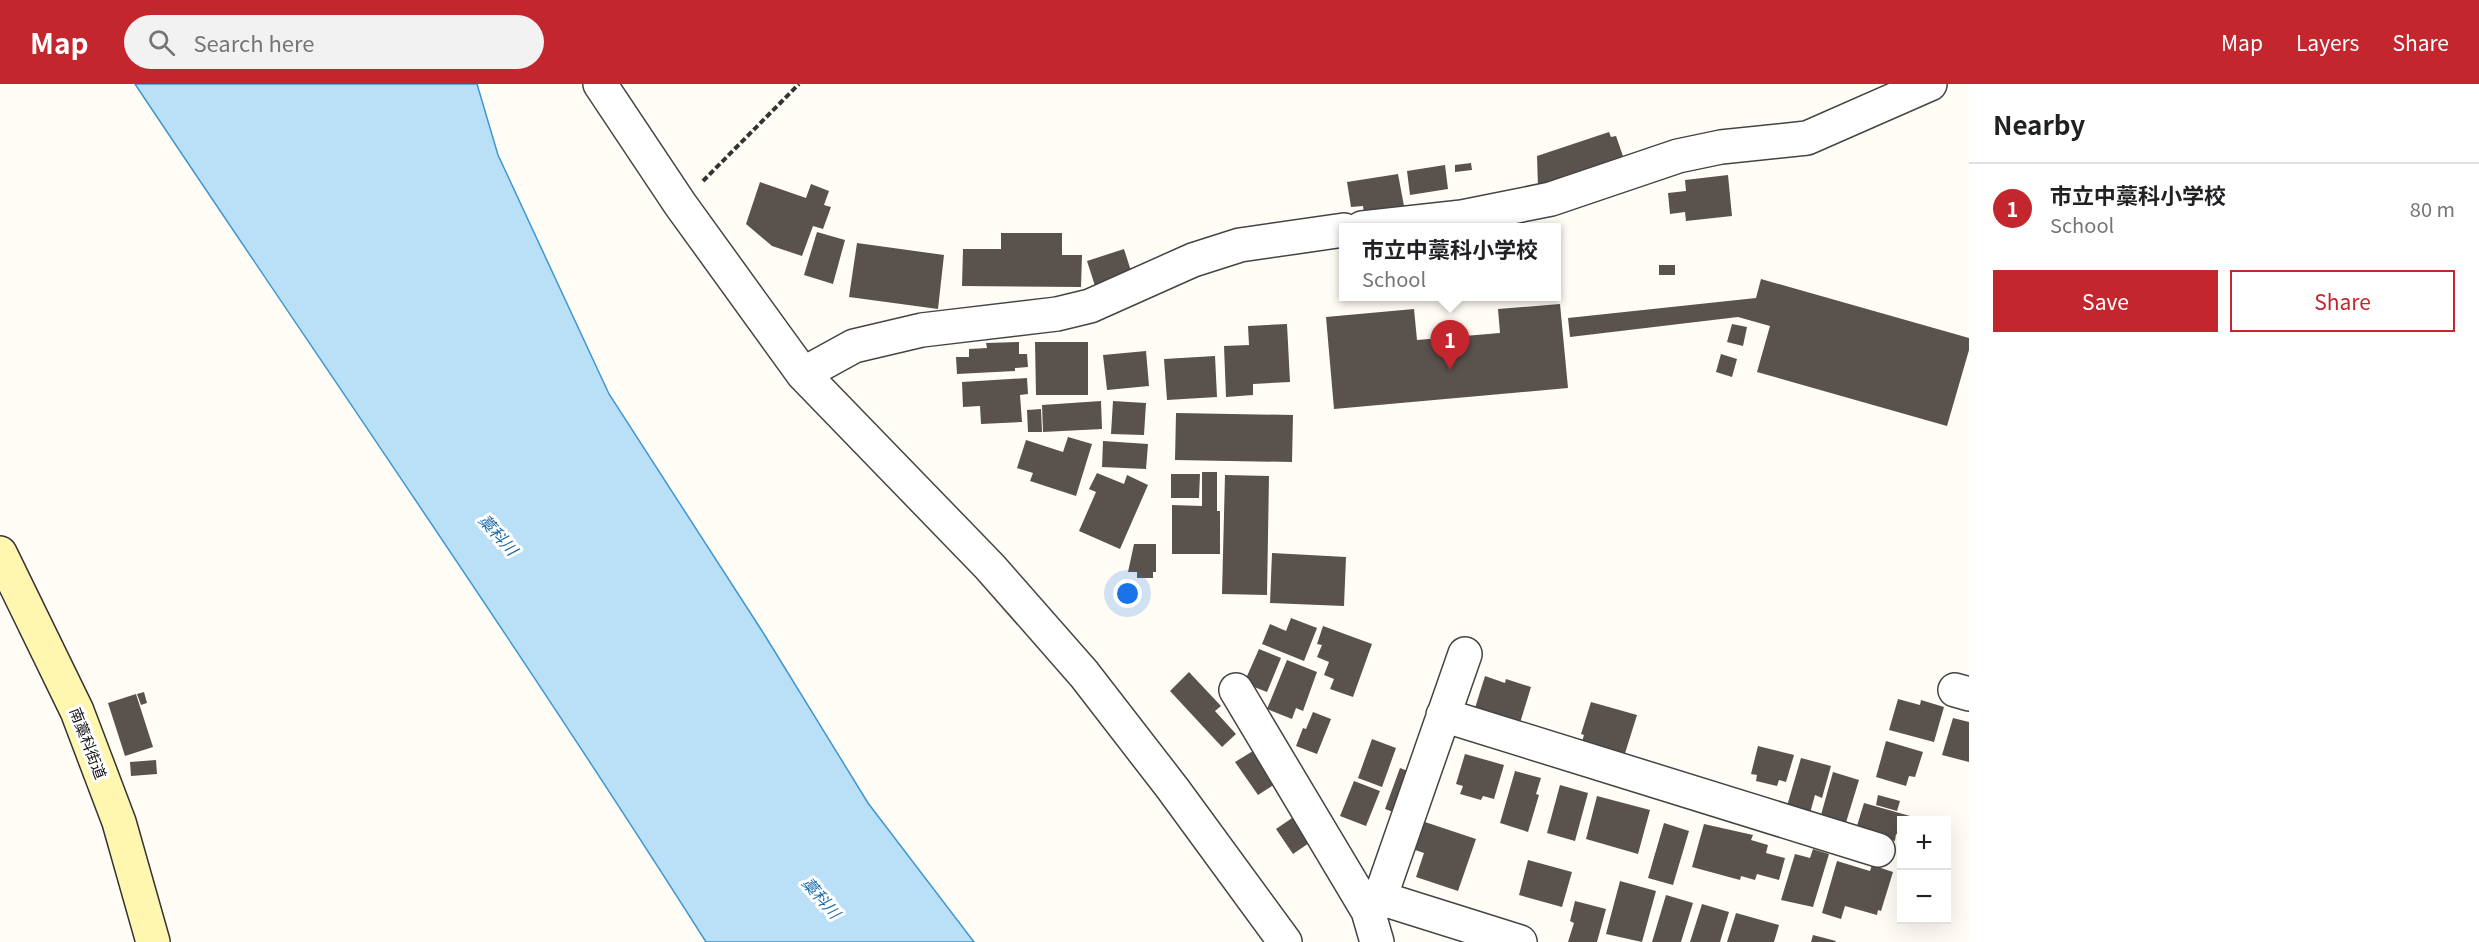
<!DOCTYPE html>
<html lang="en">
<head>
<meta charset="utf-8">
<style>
  :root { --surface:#fff; --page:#f2f2f2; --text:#202124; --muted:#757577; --line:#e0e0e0; --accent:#c4262e }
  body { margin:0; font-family:Georgia,"Noto Sans JP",serif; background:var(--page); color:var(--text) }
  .controls { position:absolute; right:18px; bottom:18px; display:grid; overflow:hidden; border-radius:0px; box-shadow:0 6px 24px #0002 }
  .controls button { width:54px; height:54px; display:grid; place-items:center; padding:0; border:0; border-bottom:2px solid var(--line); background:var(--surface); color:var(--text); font:30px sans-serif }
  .you { position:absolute; left:1128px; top:510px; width:21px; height:21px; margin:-15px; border:4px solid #fff; border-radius:50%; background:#1a73e8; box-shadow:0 0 0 9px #1a73e833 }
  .badge { display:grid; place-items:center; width:39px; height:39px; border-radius:50%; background:var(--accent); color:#fff; font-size:20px; font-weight:700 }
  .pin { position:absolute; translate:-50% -50px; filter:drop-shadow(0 2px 3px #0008) }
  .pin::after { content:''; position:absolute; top:32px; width:21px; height:18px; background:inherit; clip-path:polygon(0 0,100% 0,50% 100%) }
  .popup { position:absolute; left:1339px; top:139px; width:222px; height:78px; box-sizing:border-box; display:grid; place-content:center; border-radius:0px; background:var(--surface); filter:drop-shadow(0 2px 4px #0005); font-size:20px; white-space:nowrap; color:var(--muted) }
  .popup b { font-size:22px; color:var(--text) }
  .popup::after { content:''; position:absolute; left:50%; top:100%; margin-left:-12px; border:12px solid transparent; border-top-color:var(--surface) }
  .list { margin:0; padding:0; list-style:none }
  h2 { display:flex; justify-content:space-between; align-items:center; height:78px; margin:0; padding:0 24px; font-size:26px }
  h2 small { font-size:20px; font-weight:400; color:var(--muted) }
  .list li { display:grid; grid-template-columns:39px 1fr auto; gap:18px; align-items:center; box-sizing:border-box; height:90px; padding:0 24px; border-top:2px solid var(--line) }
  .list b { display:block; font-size:22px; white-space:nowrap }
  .list p { margin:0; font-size:20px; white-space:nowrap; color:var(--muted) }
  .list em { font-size:20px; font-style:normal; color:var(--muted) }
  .actions { display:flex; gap:12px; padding:18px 24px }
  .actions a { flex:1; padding:14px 0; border:2px solid var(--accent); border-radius:0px; text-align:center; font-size:21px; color:var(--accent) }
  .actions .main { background:var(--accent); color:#fff }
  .icon { flex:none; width:33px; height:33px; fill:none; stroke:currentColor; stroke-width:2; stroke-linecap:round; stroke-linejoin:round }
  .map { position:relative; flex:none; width:1969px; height:858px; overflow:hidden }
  header { display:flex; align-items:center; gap:36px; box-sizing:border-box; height:84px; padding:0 30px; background:var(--accent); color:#fff }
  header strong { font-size:28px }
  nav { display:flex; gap:33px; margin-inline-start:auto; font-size:21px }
  .search { width:420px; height:54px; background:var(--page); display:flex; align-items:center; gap:15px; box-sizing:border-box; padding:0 21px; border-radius:33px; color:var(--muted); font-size:22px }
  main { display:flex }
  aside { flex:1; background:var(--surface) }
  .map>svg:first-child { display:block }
  .water { fill:#b9e0f7; stroke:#3f96cf; stroke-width:1.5 }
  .building { fill:#5a524d }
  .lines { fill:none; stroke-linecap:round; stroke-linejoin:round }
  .street-casing { stroke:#444; stroke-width:36 }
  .secondary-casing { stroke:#333; stroke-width:36 }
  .path { stroke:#333; stroke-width:4; stroke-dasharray:6 3; stroke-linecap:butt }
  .street { stroke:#fff; stroke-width:33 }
  .secondary { stroke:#fff6b0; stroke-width:33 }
  .labels { text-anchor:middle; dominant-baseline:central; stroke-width:6; stroke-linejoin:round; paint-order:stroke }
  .street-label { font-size:15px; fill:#111; stroke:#fff }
  .water-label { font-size:16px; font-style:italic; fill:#1768a6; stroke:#fff }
</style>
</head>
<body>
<header>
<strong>Map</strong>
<div class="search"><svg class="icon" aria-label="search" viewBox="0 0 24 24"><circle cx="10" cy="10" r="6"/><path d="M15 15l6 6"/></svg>Search here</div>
<nav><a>Map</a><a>Layers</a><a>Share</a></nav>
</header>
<main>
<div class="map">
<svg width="1969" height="858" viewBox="0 0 1969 858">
  <rect width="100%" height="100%" fill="#fffdf5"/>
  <path class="water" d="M135,0H477L498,71L609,310L764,550L868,719L974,858H706C522,568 326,286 135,0Z"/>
  <path class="building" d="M1609,48L1611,53L1616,52L1624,75L1538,103L1537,72Z
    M1471,79L1472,86L1455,88V81Z
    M1445,81L1448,105L1410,111L1407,87Z
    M1398,90L1404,122L1364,129L1363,122L1351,123L1347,98Z
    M1728,91L1732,132L1686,137L1685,128L1670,130L1668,109L1686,107L1685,96Z
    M760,98L806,114L811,100L829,107L824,121L831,123L823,145L813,142L802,172L772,162L746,140Z
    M817,148L845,156L833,200L804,191Z
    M1001,149H1062V171H1082L1081,203L962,202L963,165H1001Z
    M857,159L944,171L938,225L849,213Z
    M1124,165L1132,190L1095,202L1087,177Z
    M1659,181H1675V191H1659Z
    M1761,195L1969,254V266L1947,342L1757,288L1770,242L1738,233L1570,253L1568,234L1756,214Z
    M1560,220L1568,304L1334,325L1326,233L1414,225L1417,256L1500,249L1498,225Z
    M1287,240L1290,298L1253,300V311L1226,313L1224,262L1249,261L1248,242Z
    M1732,240L1747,243L1743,262L1727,258Z
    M1019,258V270H1027L1028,283L1015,284V287L957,290L956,273H969V265L987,264L986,259Z
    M1035,258H1088V311H1036Z
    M1146,267L1149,302L1107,306L1103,271Z
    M1721,270L1737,275L1732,293L1716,288Z
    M1215,272L1217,313L1167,316L1164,275Z
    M1027,294L1028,310L1020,311L1022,338L981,340L980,322L963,323L962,298Z
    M1101,317L1102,345L1043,348L1042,321Z
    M1113,317L1146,319L1144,351L1111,350Z
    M1041,325L1042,348H1028L1027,326Z
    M1176,329L1293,331L1292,378L1175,376Z
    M1068,353L1092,360L1076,412L1030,397L1033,389L1017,384L1026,356L1063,368Z
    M1103,357L1148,360L1146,385L1102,383Z
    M1202,388H1217V427H1220V470H1172V421L1202,422Z
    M1097,389L1124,400L1127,391L1148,401L1120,465L1079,447L1096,408L1089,405Z
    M1171,390H1200L1199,414H1171Z
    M1225,391L1269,392L1267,511L1222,510Z
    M1134,460H1156V488H1153V494H1137V488H1128Z
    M1272,469L1346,473L1344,522L1270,519Z
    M1291,534L1317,544L1304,577L1262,560L1270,540L1286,547Z
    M1323,542L1372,560L1353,613L1330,605L1334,595L1324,591L1329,578L1317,573L1322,561L1317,560Z
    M1259,565L1281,574L1267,608L1244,599Z
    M1287,576L1317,588L1303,627L1296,624L1292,635L1267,625Z
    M1189,588L1221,622L1215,627L1236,650L1222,663L1170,607Z
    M1485,592L1505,599L1506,595L1531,603L1520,639L1475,624Z
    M144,608L147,619L141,621L137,610Z
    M136,610L153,663L125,672L108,619Z
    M1898,615L1920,621L1921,616L1944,623L1934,658L1889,646Z
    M1591,618L1637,631L1622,679L1580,664L1584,651L1581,650Z
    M1313,628L1331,635L1317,670L1296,662L1303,644L1306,645Z
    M1953,634L1969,638V678L1942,671Z
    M1372,655L1396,664L1382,703L1358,694Z
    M1886,657L1923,668L1915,693L1909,692L1906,702L1876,693Z
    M1758,662L1794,671L1786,698L1779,696L1777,702L1756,697L1757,691L1751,690Z
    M1253,667L1275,700L1258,711L1235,678Z
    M1465,670L1504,681L1494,715L1483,712L1481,716L1460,710L1463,702L1456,700Z
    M1801,674L1831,682L1822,714L1815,711L1810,729L1787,722Z
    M156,676L157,690L131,692L130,678Z
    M1400,684L1419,691L1404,732L1385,725Z
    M1515,687L1541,694L1536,710L1539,711L1528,748L1500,739Z
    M1833,688L1859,696L1844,745L1819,738Z
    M1354,697L1380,707L1366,742L1340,732Z
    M1560,701L1588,709L1575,757L1547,749Z
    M1878,711L1900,717L1897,727L1876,721Z
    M1597,712L1650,726L1638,770L1586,755Z
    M1864,719L1910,732L1909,736H1902V752L1896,750L1895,757L1856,745Z
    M1298,730L1315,755L1293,770L1276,745Z
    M1425,738L1476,755L1458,807L1416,793L1424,769L1415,766Z
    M1664,739L1689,747L1673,801L1648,794Z
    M1704,740L1753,751L1751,756L1768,761L1766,769L1785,774L1779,796L1757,790L1755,796L1741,792L1740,796L1692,783Z
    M1813,765L1829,770L1813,823L1781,816L1795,770L1810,774Z
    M1528,776L1572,788L1562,823L1519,811Z
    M1837,777L1870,787L1872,781L1893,788L1881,827L1878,826L1877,831L1845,822L1841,835L1822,829Z
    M1620,797L1656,807L1642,858L1606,850Z
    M1666,811L1693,819L1681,858H1652Z
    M1575,817L1606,825L1597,858H1568L1574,839L1570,837Z
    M1702,820L1729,828L1720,858H1690Z
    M1736,829L1779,841L1774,858H1727Z
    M1813,851L1836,857L1835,858H1811Z"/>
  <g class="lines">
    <g class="street-casing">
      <path id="street" d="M600,0L680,120L803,290L990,483L1084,590L1173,705L1285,858
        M1362,144L1462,133L1551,115L1678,72L1721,63L1807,54L1930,0
        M803,290L854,262L922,246L1057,230L1090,222L1193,176L1240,161L1344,146
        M1236,606L1368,827L1377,858
        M1955,606L1969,610
        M1443,631L1878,766
        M1380,814L1465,570
        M1368,827L1380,814L1520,858"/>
    </g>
    <g class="secondary-casing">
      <path id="secondary" d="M0,469L77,627L119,738L153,858"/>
    </g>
    <path class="path" d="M703,97L799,0"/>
    <use href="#street" class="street"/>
    <use href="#secondary" class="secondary"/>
  </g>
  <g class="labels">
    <g class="street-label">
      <text transform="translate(89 659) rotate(69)">南藁科街道</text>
    </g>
    <g class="water-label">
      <text transform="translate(499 450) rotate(48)">藁科川</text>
      <text transform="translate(822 813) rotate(49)">藁科川</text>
    </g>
  </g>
</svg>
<div class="controls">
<button>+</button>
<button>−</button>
</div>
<div class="you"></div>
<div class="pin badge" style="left:1450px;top:286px">1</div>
<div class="popup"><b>市立中藁科小学校</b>School</div>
</div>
<aside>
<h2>Nearby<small></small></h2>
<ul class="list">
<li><span class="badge">1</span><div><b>市立中藁科小学校</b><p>School</p></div><em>80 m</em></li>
</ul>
<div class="actions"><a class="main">Save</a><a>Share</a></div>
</aside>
</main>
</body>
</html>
